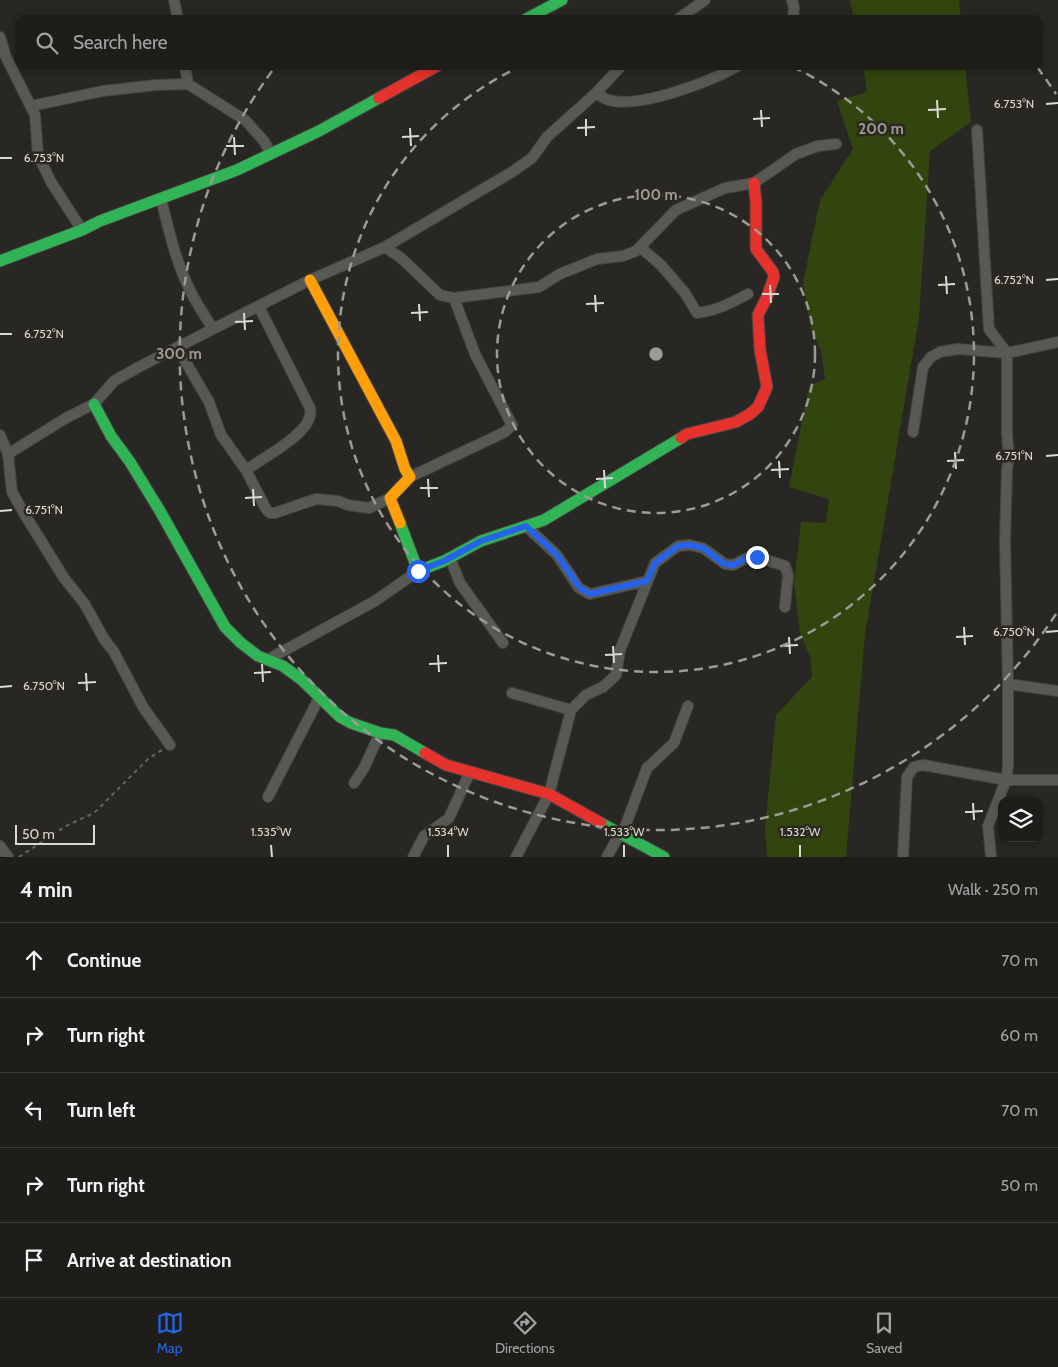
<!DOCTYPE html>
<html lang="en">
<head>
<meta charset="utf-8">
<style>
  :root { --surface:#1e1d1a; --page:#2b2a27; --text:#f1f3f6; --muted:#a1a2a2; --line:#3c3b39; --accent:#2563eb }
  body { margin:0; font-family:Cabin,sans-serif; background:var(--page); color:var(--text) }
  .controls { position:absolute; right:15px; bottom:15px; display:grid; overflow:hidden; border-radius:10px; box-shadow:0 2px 8px #0003 }
  .controls button { width:45px; height:45px; display:grid; place-items:center; padding:0; border:0; border-bottom:1px solid var(--line); background:var(--surface); color:var(--text); font:25px sans-serif }
  .scale { position:absolute; left:15px; bottom:12px; width:80px; box-sizing:border-box; padding-left:5px; border:2px solid #dbd9d4; border-top:0; font-size:14px; line-height:18px; white-space:nowrap; color:#dbd9d4; -webkit-text-stroke:4px #2b2820; paint-order:stroke }
  .stop { position:absolute; width:15px; height:15px; margin:-11px; border:4px solid #2563eb; border-radius:50%; background:#fff }
  .stop.end { background:#2563eb; border-color:#fff; box-shadow:0 1px 5px #0008 }
  .list { margin:0; padding:0; list-style:none }
  h2 { display:flex; justify-content:space-between; align-items:center; height:65px; margin:0; padding:0 20px; font-size:21px }
  h2 small { font-size:16px; font-weight:400; color:var(--muted) }
  .list li { display:grid; grid-template-columns:32px 1fr auto; gap:15px; align-items:center; box-sizing:border-box; height:75px; padding:0 20px; border-top:1px solid var(--line) }
  .list b { display:block; font-size:19px; white-space:nowrap }
  .list em { font-size:16px; font-style:normal; color:var(--muted) }
  .icon { flex:none; width:28px; height:28px; fill:none; stroke:currentColor; stroke-width:2; stroke-linecap:round; stroke-linejoin:round }
  .map { position:relative; flex:none; width:1058px; height:857px; overflow:hidden }
  .search { position:absolute; background:var(--surface); box-shadow:0 2px 8px #0003; left:15px; right:15px; top:15px; height:55px; display:flex; align-items:center; gap:12px; box-sizing:border-box; padding:0 18px; border-radius:10px; color:var(--muted); font-size:19px }
  .sheet { height:440px; background:var(--surface) }
  nav { display:flex; justify-content:space-around; align-items:center; box-sizing:border-box; height:70px; border-top:1px solid var(--line); background:var(--surface); font-size:14px; color:var(--muted) }
  nav a { display:grid; justify-items:center; gap:2px }
  nav .on { color:var(--accent) }
  .map>svg:first-child { display:block }
  .green { fill:#32450f }
  .lines { fill:none; stroke-linecap:round; stroke-linejoin:round }
  .street-casing { stroke:#454441; stroke-width:12 }
  .fast-casing { stroke:#454441; stroke-width:13 }
  .slow-casing { stroke:#454441; stroke-width:13 }
  .jam-casing { stroke:#454441; stroke-width:13 }
  .path { stroke:#646361; stroke-width:2; stroke-dasharray:4 4; stroke-linecap:butt }
  .street { stroke:#595855; stroke-width:10 }
  .fast { stroke:#30b455; stroke-width:11 }
  .slow { stroke:#ff9f0a; stroke-width:11 }
  .jam { stroke:#e5322d; stroke-width:11 }
  .route { stroke:#2563eb; stroke-width:6 }
  .ticks { fill:none; stroke:#dbd9d4; stroke-width:2 }
  .ring { fill:none; stroke:#9c9b96; stroke-width:2.5; stroke-dasharray:9 6 }
  .ticks-label { font-size:12px; text-anchor:middle; fill:#dbd9d4; stroke:#2b2820; stroke-width:5; stroke-linejoin:round; paint-order:stroke }
  .centre { fill:#9c9b96; stroke:#2b2820; stroke-width:2.5 }
  .ring-label { font-size:15px; text-anchor:middle; font-weight:bold; fill:#9c9b96; stroke:#2b2820; stroke-width:5; stroke-linejoin:round; paint-order:stroke }
</style>
</head>
<body>
<div class="map">
<svg width="1058" height="857" viewBox="0 0 1058 857">
  <rect width="100%" height="100%" fill="#282723"/>
  <path class="green" d="M850,0H959L961,19H854Z
    M863,66H965L971,122L930,151L919,318L865,634L846,857H767L765,829L776,715L812,677L811,659L800,633L794,583L801,522L826,523L829,499L789,487L809,386L825,379L821,351L810,325L803,283L820,200L853,149L837,101L867,92Z"/>
  <g class="lines">
    <g class="street-casing">
      <path id="street" d="M174,0L178,19
        M792,0L794,8L793,19
        M678,19L705,0
        M0,37L6,57L35,115L38,155L51,182L82,230
        M185,66L188,84
        M596,93C599,95 603,98 606,99C636,111 711,81 738,66
        M31,106L103,91L156,85L188,84L245,120L264,141L271,154
        M977,130L989,329L1007,353V435L1009,455L1007,469L1005,541L1008,684V766L1006,780L988,826L991,857
        M385,247L401,258L440,295L454,298L539,287L560,274L597,259L623,256L636,251L676,210L725,188L754,183L796,154L818,146L836,144
        M640,247L661,265L685,293L697,313C716,311 731,303 748,294
        M213,329L310,280L385,247L512,172L532,158L547,137L596,93L621,66
        M177,347L209,402L221,435L246,470L266,509L270,513H275L316,499L338,501L348,505L369,508L390,498
        M913,432L923,367L931,357L940,352L958,349L1007,353L1058,342
        M0,435L8,454L12,492L25,515L64,578L84,603L104,639L114,652L143,707L170,745
        M8,454L66,418L94,404L114,381L137,368L213,329C206,317 197,305 191,292C176,263 169,231 161,199
        M246,470C262,459 298,439 307,423C310,418 311,413 310,408L259,307
        M410,477L505,432L512,425L475,354L454,298
        M526,526L557,555L579,588L590,594L647,581
        M450,558L460,583L503,643
        M267,660L375,601L418,571
        M1008,684L1058,691
        M512,693L571,710
        M354,783L364,768L380,733
        M268,797L319,698
        M622,835L647,768L674,743L688,706
        M0,846L8,857
        M413,857L424,836L449,818L470,772
        M516,857L549,794L571,710L586,695L603,687L616,675L620,650L655,563L678,546L690,545L703,548L725,564L733,565L747,558L757,557L785,566L788,575L785,607
        M607,857L620,833
        M903,857L907,777L914,767L923,765L1006,780H1058"/>
    </g>
    <g class="fast-casing">
      <path id="fast" d="M526,19L562,0
        M0,261L82,230L100,221L237,170L319,131L379,98
        M94,404L111,436L130,462L160,511L225,627L241,643L258,656L283,666L302,680L340,717L351,723L380,733L394,735L425,753
        M400,523L418,571L444,561L481,541L544,520L681,438
        M601,823L664,857"/>
    </g>
    <g class="slow-casing">
      <path id="slow" d="M310,280L396,441L405,469L410,477L390,498L400,523"/>
    </g>
    <g class="jam-casing">
      <path id="jam" d="M379,98L437,66
        M681,438L687,434L736,422L750,414L758,407L767,387L760,350L758,315L767,297L774,277L773,272L756,249V203L754,183
        M425,753L446,765L549,794L601,823"/>
    </g>
    <path class="path" d="M19,857L66,826L94,813L149,758L162,750"/>
    <use href="#street" class="street"/>
    <use href="#fast" class="fast"/>
    <use href="#slow" class="slow"/>
    <use href="#jam" class="jam"/>
  </g>
  <g class="lines">
    <path class="route" d="M418,571L444,561L481,541L526,526L557,555L580,588L590,594L647,581L655,563L678,546L690,545L703,548L724,564L733,565L747,558L757,557"/>
  </g>
  <path class="ticks" d="M937,100L938,118M1046,104L1058,103M761,110L762,127M928,110L946,109M586,119V136M753,119L770,118M410,128L411,146M577,128L595,127M234,137L235,155M402,137L419,136M226,146H244M0,158H12M946,276L947,294M1046,280L1058,279M770,285L771,303M938,285L955,284M762,294H779M595,295L596,312M419,304L420,321M586,304L604,303M244,313L245,330M411,313L428,312M235,322L253,321M0,334H12M955,452L956,469M1046,456L1058,455M779,461L780,478M947,461L964,460M604,470L605,488M771,470L789,469M428,479L429,497M596,479L613,478M420,488H438M253,489L254,506M245,498L262,497M0,511L12,510M964,627L965,645M1046,632L1058,631M789,637L790,654M956,637L973,636M613,646L614,663M780,646L798,645M438,655L439,672M605,655L622,654M262,664L263,682M429,664L447,663M86,673L87,691M254,673L271,672M78,683L96,682M0,687L12,686M973,803L974,820M965,812L983,811M271,845L272,857M448,845V857M624,845V857M800,845V857"/>
  <g class="ring">
    <circle cx="656" cy="354" r="159"/>
    <path d="M793 67A318 318 0 1 1 519 67"/>
    <path d="M1056 614A477 477 0 1 1 275 67M1037 67A477 477 0 0 1 1056 94"/>
  </g>
  <g class="ticks-label">
    <text x="1014" y="108">6.753°N</text>
    <text x="44" y="162">6.753°N</text>
    <text x="1014" y="284">6.752°N</text>
    <text x="44" y="338">6.752°N</text>
    <text x="1014" y="460">6.751°N</text>
    <text x="44" y="514">6.751°N</text>
    <text x="1014" y="636">6.750°N</text>
    <text x="44" y="690">6.750°N</text>
    <text x="271" y="836">1.535°W</text>
    <text x="448" y="836">1.534°W</text>
    <text x="624" y="836">1.533°W</text>
    <text x="800" y="836">1.532°W</text>
  </g>
  <circle cx="656" cy="354" r="8" class="centre"/>
  <g class="ring-label">
    <text x="881" y="134">200 m</text>
    <text x="656" y="200">100 m</text>
    <text x="179" y="359">300 m</text>
  </g>
</svg>
<div class="controls">
<button><svg class="icon" aria-label="layers" viewBox="0 0 24 24"><path d="M12 4l9 5-9 5-9-5zM3 14l9 5 9-5"/></svg></button>
</div>
<div class="scale">50 m</div>
<div class="stop" style="left:418px;top:571px"></div>
<div class="stop end" style="left:757px;top:557px"></div>
<div class="search"><svg class="icon" aria-label="search" viewBox="0 0 24 24"><circle cx="10" cy="10" r="6"/><path d="M15 15l6 6"/></svg>Search here</div>
</div>
<section class="sheet">
<h2>4 min<small>Walk · 250 m</small></h2>
<ul class="list">
<li><svg class="icon" aria-label="ahead" viewBox="0 0 24 24"><path d="M12 20V5M6 11l6-6 6 6"/></svg><div><b>Continue</b></div><em>70 m</em></li>
<li><svg class="icon" aria-label="right" viewBox="0 0 24 24"><path d="M7 20v-9h11M14 6l5 5-5 5"/></svg><div><b>Turn right</b></div><em>60 m</em></li>
<li><svg class="icon" aria-label="left" viewBox="0 0 24 24"><path d="M17 20v-9H6M10 6l-5 5 5 5"/></svg><div><b>Turn left</b></div><em>70 m</em></li>
<li><svg class="icon" aria-label="right" viewBox="0 0 24 24"><path d="M7 20v-9h11M14 6l5 5-5 5"/></svg><div><b>Turn right</b></div><em>50 m</em></li>
<li><svg class="icon" aria-label="arrive" viewBox="0 0 24 24"><path d="M6 21V4h12l-3 4 3 4H6"/></svg><div><b>Arrive at destination</b></div></li>
</ul>
</section>
<nav>
<a class="on"><svg class="icon" aria-label="map" viewBox="0 0 24 24"><path d="M3 6l6-2 6 2 6-2v14l-6 2-6-2-6 2zM9 4v14M15 6v14"/></svg>Map</a>
<a><svg class="icon" aria-label="directions" viewBox="0 0 24 24"><path d="M12 3l9 9-9 9-9-9zM9 14v-3h6M13 9l2 2-2 2"/></svg>Directions</a>
<a><svg class="icon" aria-label="saved" viewBox="0 0 24 24"><path d="M7 4h10v16l-5-4-5 4z"/></svg>Saved</a>
</nav>
</body>
</html>
